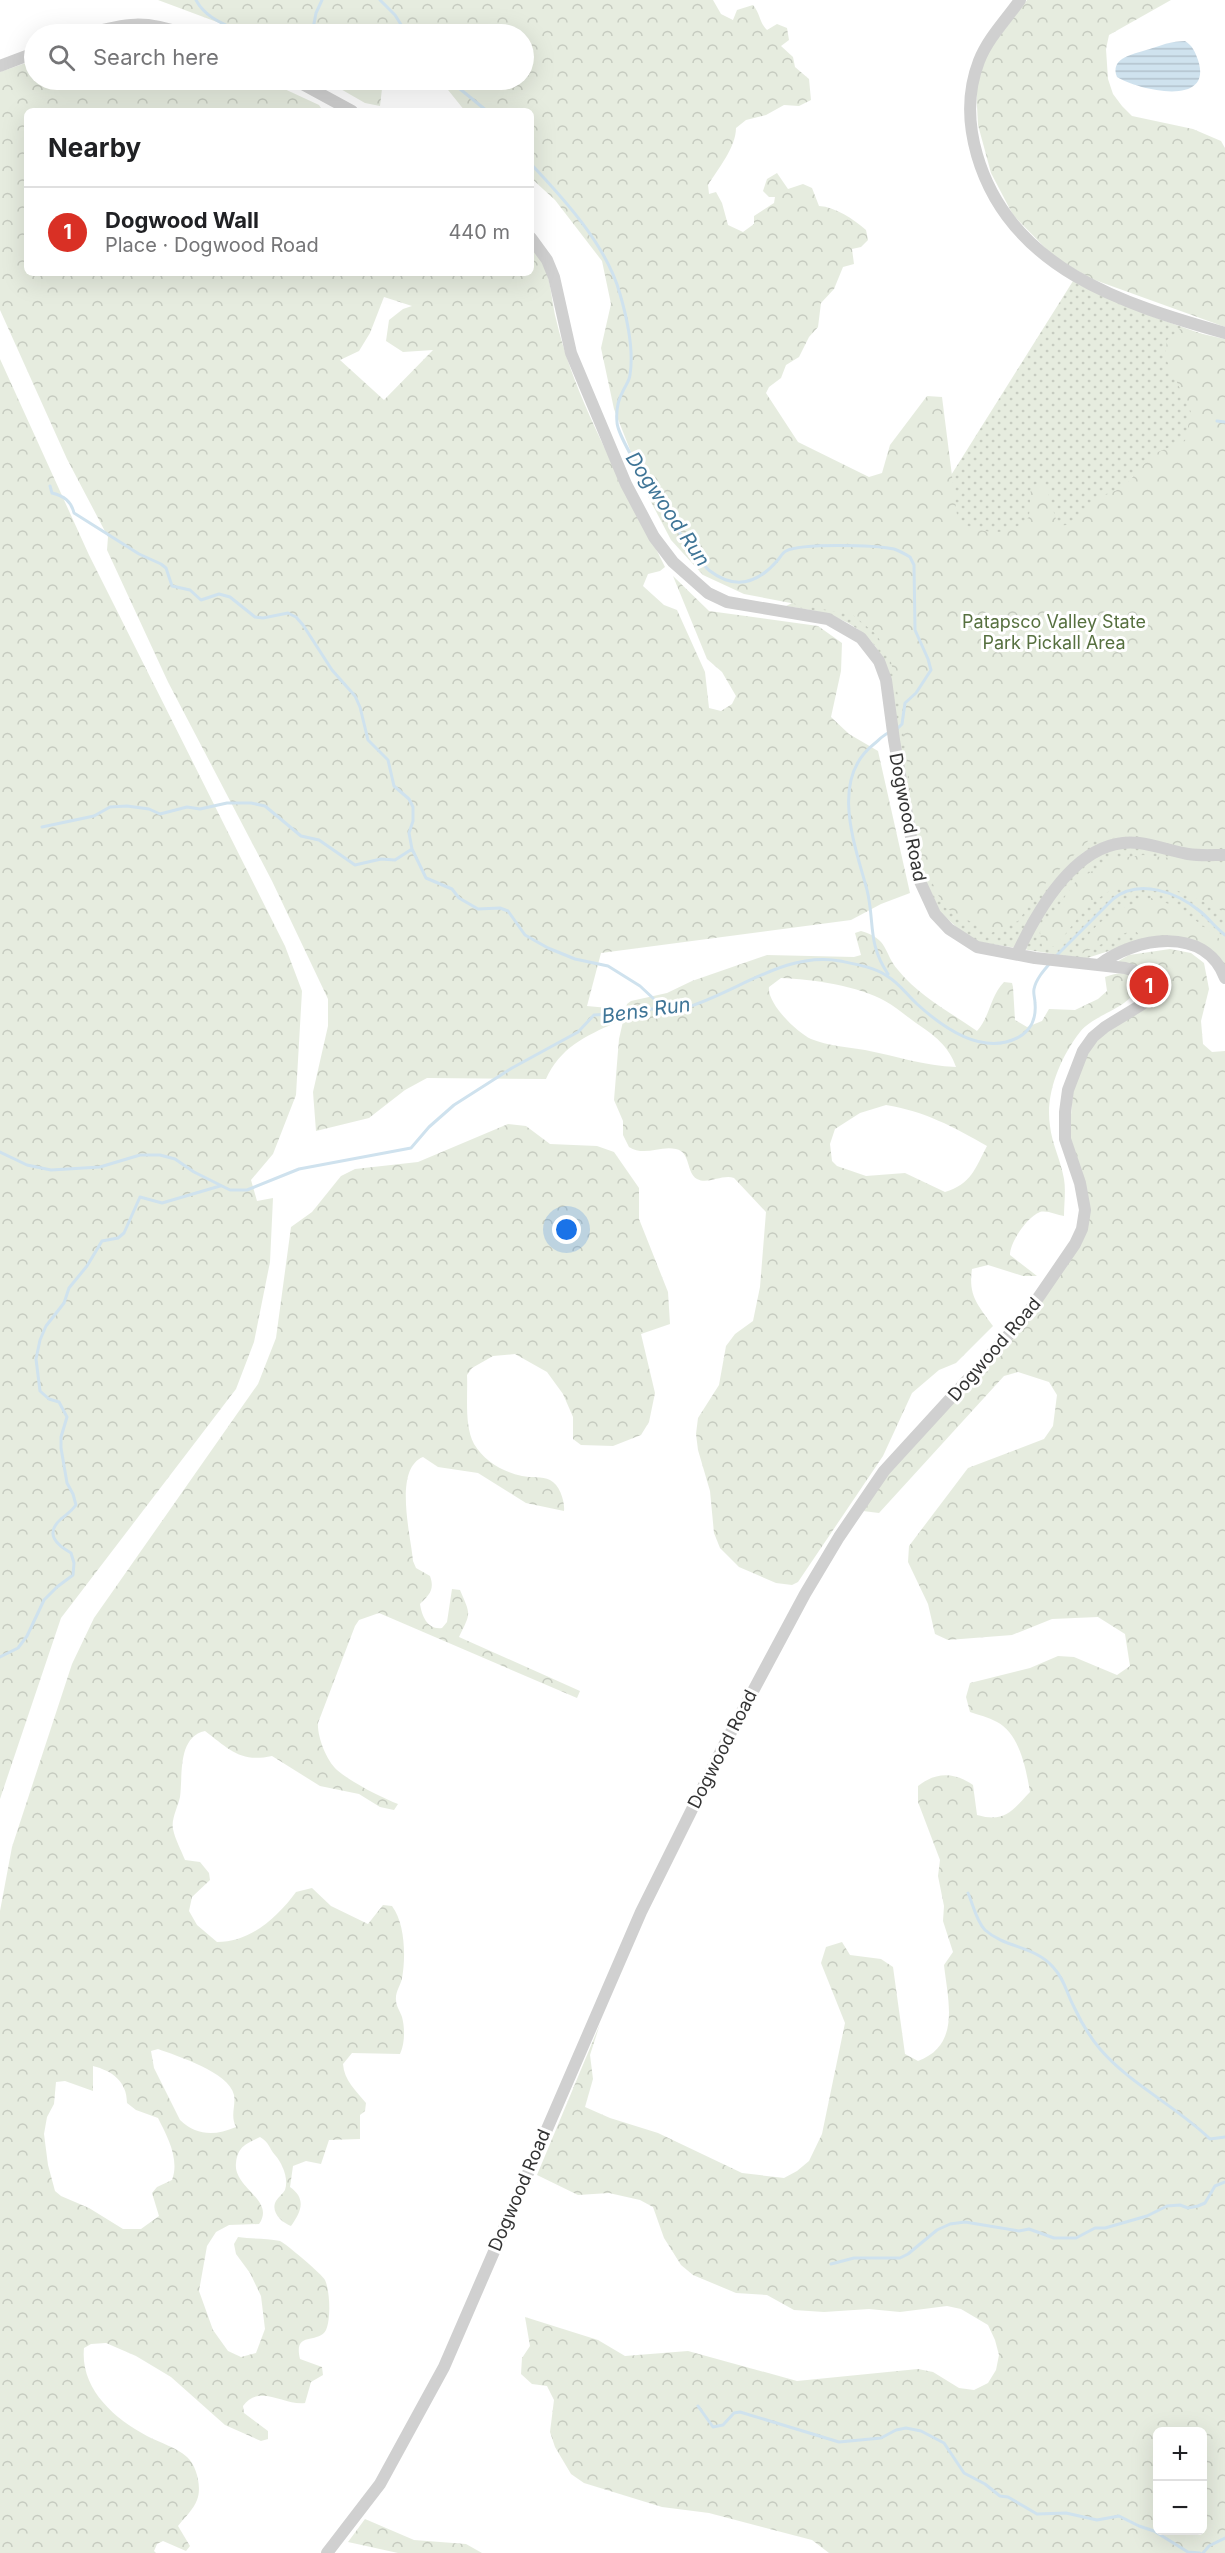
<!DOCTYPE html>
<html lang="en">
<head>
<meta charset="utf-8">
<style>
  :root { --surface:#fff; --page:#f6f6f6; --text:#202124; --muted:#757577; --line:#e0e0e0; --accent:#d93025 }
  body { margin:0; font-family:Inter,sans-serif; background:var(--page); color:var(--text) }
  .controls { position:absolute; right:18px; bottom:18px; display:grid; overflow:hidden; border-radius:9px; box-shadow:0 6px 24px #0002 }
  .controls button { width:54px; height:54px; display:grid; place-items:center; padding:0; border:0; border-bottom:2px solid var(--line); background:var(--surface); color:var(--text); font:30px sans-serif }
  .you { position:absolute; left:567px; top:1230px; width:21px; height:21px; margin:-15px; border:4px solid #fff; border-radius:50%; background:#1a73e8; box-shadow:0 0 0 9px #1a73e833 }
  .badge { display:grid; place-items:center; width:39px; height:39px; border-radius:50%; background:var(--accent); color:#fff; font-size:20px; font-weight:700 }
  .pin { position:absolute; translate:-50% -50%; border:3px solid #fff; box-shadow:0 2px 6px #0006 }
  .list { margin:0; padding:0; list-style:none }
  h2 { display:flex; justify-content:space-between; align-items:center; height:78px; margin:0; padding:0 24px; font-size:26px }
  h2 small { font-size:20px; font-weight:400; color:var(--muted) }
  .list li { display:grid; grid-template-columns:39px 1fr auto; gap:18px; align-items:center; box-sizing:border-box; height:90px; padding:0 24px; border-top:2px solid var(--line) }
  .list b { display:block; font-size:22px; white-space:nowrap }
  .list p { margin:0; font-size:20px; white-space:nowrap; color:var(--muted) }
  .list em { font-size:20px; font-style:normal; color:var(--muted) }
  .icon { flex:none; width:33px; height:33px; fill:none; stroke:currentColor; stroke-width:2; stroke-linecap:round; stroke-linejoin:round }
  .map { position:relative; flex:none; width:1225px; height:2553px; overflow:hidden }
  .search { position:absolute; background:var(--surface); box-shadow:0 6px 24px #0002; left:24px; top:24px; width:510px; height:66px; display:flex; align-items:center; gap:15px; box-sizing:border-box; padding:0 21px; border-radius:33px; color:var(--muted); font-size:22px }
  .panel { position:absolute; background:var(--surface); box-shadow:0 6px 24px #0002; left:24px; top:108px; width:510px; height:168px; border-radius:9px }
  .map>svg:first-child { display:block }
  .green { fill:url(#green-dots) }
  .forest { fill:url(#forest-crowns); fill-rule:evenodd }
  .water { fill:url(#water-rules) }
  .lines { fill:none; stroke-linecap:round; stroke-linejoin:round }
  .stream { stroke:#cfe2ee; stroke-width:3 }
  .minor { stroke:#d0d0d0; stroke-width:12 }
  .labels { text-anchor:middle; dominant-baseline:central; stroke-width:6; stroke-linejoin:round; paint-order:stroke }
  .park-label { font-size:18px; fill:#56703f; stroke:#fff }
  .street-label { font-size:18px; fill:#333; stroke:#fff }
  .water-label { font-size:20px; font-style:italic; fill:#3f7597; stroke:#fff }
</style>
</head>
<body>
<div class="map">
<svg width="1225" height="2553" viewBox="0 0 1225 2553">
  <defs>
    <pattern id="green-dots" width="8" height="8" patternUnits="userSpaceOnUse" patternTransform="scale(1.5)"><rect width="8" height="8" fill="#e6ecdf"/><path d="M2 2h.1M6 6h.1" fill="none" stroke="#c6cbc0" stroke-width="1.8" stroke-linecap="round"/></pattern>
    <pattern id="forest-crowns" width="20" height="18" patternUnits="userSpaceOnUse" patternTransform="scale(1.5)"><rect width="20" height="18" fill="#e6ecdf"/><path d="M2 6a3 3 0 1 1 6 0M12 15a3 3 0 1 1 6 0" fill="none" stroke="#c6cbc0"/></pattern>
    <pattern id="water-rules" width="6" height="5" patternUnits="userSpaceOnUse" patternTransform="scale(1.5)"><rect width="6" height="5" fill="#cfe2ee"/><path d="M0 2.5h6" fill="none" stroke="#b2c2cd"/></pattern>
  </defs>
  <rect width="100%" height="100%" fill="#fff"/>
  <path class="green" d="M1073,281L1151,316L1225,342V968L1214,952L1198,942L1186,938L1137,942L1084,959L979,942L966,936L939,911L923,877L884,660C863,620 827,612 786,606L906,547Z"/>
  <path class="forest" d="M158,0H713L721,14L733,20L737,10L753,5C761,15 759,22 767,30L777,24L787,28L789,40L781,46L793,57L795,67L809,79L811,100L799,106L784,105L766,115L746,120L736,128C736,147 718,169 708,185L709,194L716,192L722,203L728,225L743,232L754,224V216L774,203L775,197H769L763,191L767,179L777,173L788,189L803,184L812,188L819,206C836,207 853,219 866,230L868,240L861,247L852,249L854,264L843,267L834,289L821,303L818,327L809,337L799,357L786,365L781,378L769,387L766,393L798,442L869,477L882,473L890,445L927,396L942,397L958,523C985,532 1007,540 1029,517L1031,487L1044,480L1058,526L1074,524L1094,500L1124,487L1153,454L1185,441L1191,412L1165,357L1167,340L1180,329L1225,339V847L1200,851L1136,836L1089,840L1045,884L1018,921L991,933L944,907L918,853L900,705L891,662L877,635L853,615L744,594L703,575L671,540L649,498L614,409L601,348L611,304L602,261L555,200L531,178V111H465L440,80H524V34H395L388,29L375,26L377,34H249Z
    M1027,0H1171L1109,35L1106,49L1108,79L1113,94L1122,106L1132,116L1193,129L1221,141L1225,148V327L1092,279L1055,258L1013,215L991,173L978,125L976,87L986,54Z
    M34,60V80H265L319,105L323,111H27V273H531V246C551,264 550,294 556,319C575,403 627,489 665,567L660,571L648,574L643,586L664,605L677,610L705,672L709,708L721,711L732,704L736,696L722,672L707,659L673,576L709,611L818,626L842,643L841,671L831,717L849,734L878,751L910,893L881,904L851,920L601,953L587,1006L619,1009L615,1023C585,1036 560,1048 546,1079L427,1078L405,1090L369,1118L316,1131L313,1092L328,1026V999L272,881L168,682L107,550L108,537L67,459L0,310V72ZM384,297L412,306L403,309L389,320L386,341L403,352L433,350L384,400L340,360L359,351L370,333Z
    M325,80H383L380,106L365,103Z
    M0,359L89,555L285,946L302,991L296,1095L273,1154L251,1180L257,1201L273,1198L270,1262L254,1342L236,1389L61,1618L0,1799Z
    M1143,855L1225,864V911L1171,888L1134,886L1111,890L1088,905L1056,946H1042L1040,932L1076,881L1112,859Z
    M1151,898L1178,907L1225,943V968C1200,933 1182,939 1144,941L1135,930C1112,936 1094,950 1073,957C1094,922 1111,910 1151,898Z
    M861,931C889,939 883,952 898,970C919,996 950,1012 977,1031C990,1017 990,996 1004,982L1012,983L1013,987L1015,1020L1027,1027L1042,1021L1049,1009L1075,1010L1098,999L1107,991L1105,977C1117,973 1126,971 1138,978L1140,984C1129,1010 1095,1013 1080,1032C1060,1058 1045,1094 1050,1126C1052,1144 1061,1161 1064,1179C1066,1191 1064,1204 1064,1216C1057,1215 1047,1210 1040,1212C1027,1217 1010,1242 1010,1255L1037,1276H1023L988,1265L972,1269C968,1296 978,1305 993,1326L956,1363L939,1370L912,1393L883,1456L798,1582L792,1585L776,1583L739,1567L720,1548L714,1533L710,1491L698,1450L696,1434L698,1418L719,1385L726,1346L735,1334L753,1321L760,1287L766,1212L734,1178C722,1174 708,1185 697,1179C686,1173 691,1152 676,1149C660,1145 645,1157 629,1147L623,1135V1121L614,1100L619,1039L627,1004L631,1001L667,993L692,981L767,955L854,957L861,955L855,933ZM781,978C812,979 859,986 885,1001C896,1007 906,1016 916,1023C934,1035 949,1046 956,1067C925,1066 896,1056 865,1050C847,1047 828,1046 811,1039C796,1032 767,1003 769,987ZM886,1105C924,1111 954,1127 987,1146C975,1169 971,1184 945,1192L905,1173L866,1176L837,1166L832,1161L830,1144L835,1129L860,1113Z
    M1170,949L1191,953L1204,963L1209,989L1201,1021L1203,1044L1212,1052L1225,1051V2553H829L812,2540L709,2513L662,2507L584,2483L571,2474L555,2447L550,2432L554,2400L547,2386L532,2384L521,2374L522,2358L530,2346L525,2317L598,2340L625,2356L688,2351L797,2381L918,2369L933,2372L959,2388L974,2390L988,2383L996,2370L999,2355L995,2340L988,2325L961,2309L947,2306L900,2312L869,2309L824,2312L794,2310L767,2295L736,2293L693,2275L681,2265L664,2238L653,2207L640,2200L609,2193L578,2195L537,2175L600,2024L590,2055L593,2079L585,2107L610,2118L658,2133L742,2173L784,2178L797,2171L809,2161L822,2134L845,2023L821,1963L826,1947L842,1942L850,1955L881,1959L893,1967L905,2054L918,2061C961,2045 948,2001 944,1965L953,1952L943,1921L944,1906L938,1876L940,1860L918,1802V1786C936,1772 954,1772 973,1785L977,1815C1005,1823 1012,1811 1030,1792C1026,1769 1020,1734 997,1722C988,1717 979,1715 970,1712L966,1697L970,1683L1030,1668L1058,1656L1074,1657L1117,1675L1130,1666L1125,1634L1098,1617L1052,1619L1012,1635L948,1640L935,1634L928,1604L908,1562L909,1546L968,1468L1044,1439L1053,1426L1057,1395L1049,1382L1018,1372L1004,1376L879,1513L863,1511L888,1474L1029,1320L1041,1304L1086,1231L1069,1138L1073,1091L1087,1053L1096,1040L1156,982L1115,963L1129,955ZM1158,2432H1202V2530H1158Z
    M508,1124L526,1126L550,1144L597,1146L614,1152L639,1188V1219L668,1292L670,1324L641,1334L655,1393L649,1422L641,1435L613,1446L581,1445L573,1439V1417L563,1394L547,1372L515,1354L493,1356L472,1368L467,1375C468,1396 464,1425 474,1444C484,1461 503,1472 522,1476C531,1478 542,1476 550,1480C560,1485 565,1502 564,1511L526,1503L478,1473L438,1467L423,1457C393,1469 411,1536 413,1561L416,1568L430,1576C435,1590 429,1595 420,1604C422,1617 428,1630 442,1628L447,1622L452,1589L460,1590C471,1616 471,1612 459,1637L580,1691L577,1698L379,1613L359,1620L355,1626L318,1723C317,1736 326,1760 337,1770C349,1781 382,1798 398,1804L394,1810L380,1807L359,1794L320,1786L272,1756C240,1763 229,1749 205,1731C177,1737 183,1776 180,1797C178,1807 171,1819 173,1829C175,1839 181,1850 185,1860L200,1862L209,1873L210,1880L192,1897L189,1911L197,1925L217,1942C250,1942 277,1918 296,1892L312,1888L331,1906L368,1924L383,1905L392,1906C405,1923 406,1957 402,1978C401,1985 395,1992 396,2000C396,2006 400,2011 402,2017C405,2028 405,2044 400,2054L352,2053L343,2064C344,2080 356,2091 366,2103L365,2111L360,2115V2139L329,2140L321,2164L306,2161L293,2166L290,2187C307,2199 301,2212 291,2226C282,2223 270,2212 276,2201C278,2197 283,2194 285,2190C289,2178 282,2163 275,2155C269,2148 269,2142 260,2137C246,2144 238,2146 236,2163C233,2188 276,2200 259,2224L229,2225L216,2232L207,2246L199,2291L213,2330L228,2351L241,2357L256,2353L265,2329L261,2296L250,2273L236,2254L234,2244L238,2237C251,2239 267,2238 280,2241C285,2243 322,2274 325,2280C330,2291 331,2319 326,2330C318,2345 293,2330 300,2359L322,2367L323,2375L311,2382L305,2403C285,2406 259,2383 243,2406L244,2413L268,2431V2439L261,2441L225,2425L171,2377L136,2356L106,2343L91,2344L84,2348C80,2388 113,2418 147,2436C160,2443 176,2447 187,2457C197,2466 202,2488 197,2500C194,2509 184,2518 178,2526L190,2546L186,2551L163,2541L157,2544L154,2551L156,2553H0V1911L12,1847L72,1664L94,1618L258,1384L276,1338L291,1227L312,1212L341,1176L355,1169L418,1162ZM158,2049C177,2056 229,2072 234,2095C236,2106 230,2115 236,2127C215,2136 197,2136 180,2120L154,2068L151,2051ZM93,2066C112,2071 127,2081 127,2103L136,2110L158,2118C167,2136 180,2159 172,2180L157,2187L152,2193L159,2216L141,2229H123L89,2208L61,2196L55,2191L48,2165L44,2134L47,2117L54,2104L56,2082L65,2081L93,2091Z
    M365,2519L414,2540L466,2544L482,2553H398L348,2542Z"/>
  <path class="water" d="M1185,41C1193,46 1195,52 1198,60C1214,108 1138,90 1117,77C1110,59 1130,55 1143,51C1161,46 1166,42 1185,41Z"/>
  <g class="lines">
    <path class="stream" d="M196,0C206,19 227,25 245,34
      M380,0L395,15L407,34
      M312,34L316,13L322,0
      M449,80L487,111
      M531,164C564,199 607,246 620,294C627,318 634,350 630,375C629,382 625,386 623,391C618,400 616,412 617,422C617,441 693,558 710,571C735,590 757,584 777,561C780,558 782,553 786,551C801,543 875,545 894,549C900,551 905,554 910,557L914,565L915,630L928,659L931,670L916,693L905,703L902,724L897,729
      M1217,421L1225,422
      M50,486L52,493C64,496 71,501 74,513L139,554L161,564L166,568L172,586L190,590L201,600L219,594L230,597L255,617L263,618L288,613L296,617L303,625L332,670L355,696L360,707L368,740L388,760L394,786L409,799L413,807V821L409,833L412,849L426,878L452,889L459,898L478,909L500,908L508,911L525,935L548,948L575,959L608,966L640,986L655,1000L672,1009
      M42,827L94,816L110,807L127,806L149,809L160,814L187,807L200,809L227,803H251L265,806L301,836L319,840L355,865L381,859L395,860L412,849
      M1055,957L1113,899C1139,878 1177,892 1201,912C1209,919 1216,928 1225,935
      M888,974C867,943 875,922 867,890C855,845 829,779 874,744C879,740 882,736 888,733
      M0,1152L27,1165L51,1170L100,1167L140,1155H160L175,1159L194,1172L230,1190H247L299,1169L411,1148L429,1127L454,1105L512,1068L578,1032L594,1015C602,1014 609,1015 617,1015C625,1015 631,1009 638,1009C655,1008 672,1012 688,1007C737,992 786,951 840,961C855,964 874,967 887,976C899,983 907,995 917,1004C940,1025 974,1050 1006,1042C1026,1037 1037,1024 1035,1003C1035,998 1033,994 1034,989C1036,979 1044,970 1051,962
      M0,1657L18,1648L27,1636L44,1600L57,1587L73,1575L74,1563L71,1553C57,1545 44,1534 61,1519C67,1514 71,1512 76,1505L73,1494L67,1483L61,1448V1437L67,1417L59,1402L49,1399L40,1391L36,1359L40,1340L46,1326L64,1303L69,1288L87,1266L102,1241L118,1238L124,1233L140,1197L162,1203L220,1186
      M968,1893C973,1904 976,1921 985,1930C1005,1948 1035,1946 1053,1967C1065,1980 1066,1992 1074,2007C1081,2022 1089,2036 1100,2049C1131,2085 1176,2106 1210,2139L1225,2137
      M831,2264L854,2258H900L908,2254L937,2230L950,2224L965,2222L1019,2231L1029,2229L1054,2238H1076L1095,2228H1105L1147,2216L1167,2206L1180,2205L1188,2208L1198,2206L1205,2203L1215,2186L1225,2182
      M698,2406L713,2427L723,2425L734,2413L740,2412L839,2442L881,2438L896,2430L906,2428L921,2431L944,2443L964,2473L985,2484L1000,2496L1008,2497L1037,2514L1066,2513L1097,2520L1119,2516L1139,2526L1154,2531L1188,2552L1200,2553
      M1203,2553L1209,2546L1225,2538"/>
    <path class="minor" d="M1020,0C1006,20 988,38 979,61C967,92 968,124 977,155C1010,269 1123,304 1225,333
      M88,34C125,23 146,20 183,34
      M0,66L34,53
      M295,80L352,111
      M1017,954C1038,909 1079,835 1139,843C1155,845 1171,851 1188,854C1200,856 1213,855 1225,855
      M1099,965C1135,937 1205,925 1225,978
      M327,2553L380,2484L444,2367L641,1912L722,1749L805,1594L839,1537L884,1471L1025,1317L1075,1244L1082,1229L1085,1210L1080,1183L1065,1139V1112L1068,1090L1083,1051L1093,1037L1105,1027L1141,1005L1151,996L1153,989L1149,978L1145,974L1125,968L1035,958L977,947L949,929L935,914L918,877L894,740L886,680L879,661L861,638L828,619L727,602L708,593L673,562L654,537L626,484L571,353L554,277L547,260L531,238"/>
  </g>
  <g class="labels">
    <g class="park-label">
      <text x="1054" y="621">Patapsco Valley State<tspan x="1054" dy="21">Park Pickall Area</tspan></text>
    </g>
    <g class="street-label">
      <text transform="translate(908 817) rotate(79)">Dogwood Road</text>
      <text transform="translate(994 1349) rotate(-49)">Dogwood Road</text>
      <text transform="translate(722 1749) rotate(-63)">Dogwood Road</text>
      <text transform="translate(519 2190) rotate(-67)">Dogwood Road</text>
    </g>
    <g class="water-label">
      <text transform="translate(668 509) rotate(56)">Dogwood Run</text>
      <text transform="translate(646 1010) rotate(-8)">Bens Run</text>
    </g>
  </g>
</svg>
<div class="controls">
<button>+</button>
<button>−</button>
</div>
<div class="you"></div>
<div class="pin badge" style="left:1149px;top:985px">1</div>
<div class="search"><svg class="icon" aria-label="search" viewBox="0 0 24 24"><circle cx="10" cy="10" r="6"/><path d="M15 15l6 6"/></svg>Search here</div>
<section class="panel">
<h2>Nearby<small></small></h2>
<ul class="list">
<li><span class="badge">1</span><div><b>Dogwood Wall</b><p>Place · Dogwood Road</p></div><em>440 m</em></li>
</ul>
</section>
</div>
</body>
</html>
